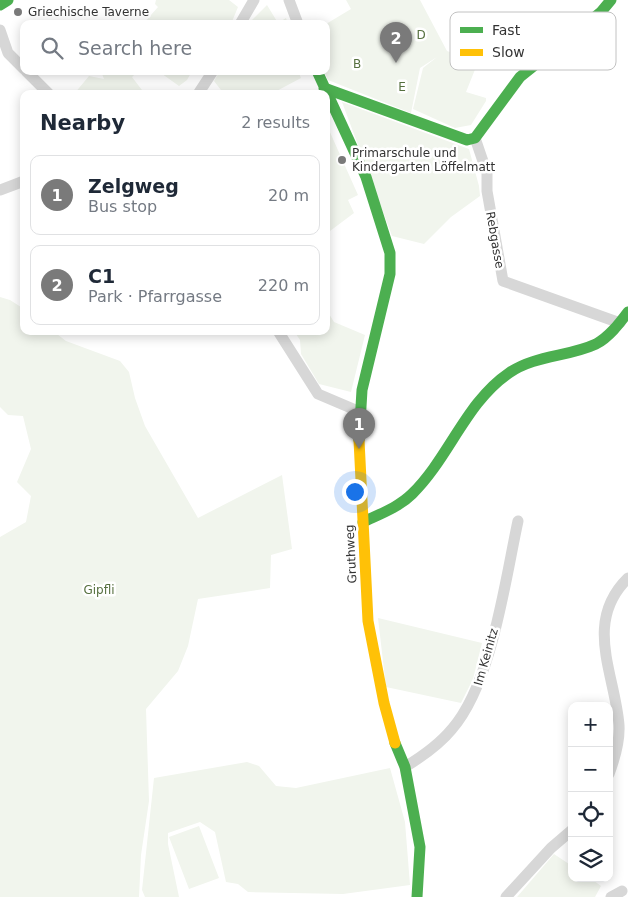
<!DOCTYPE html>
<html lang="en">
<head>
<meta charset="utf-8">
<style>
  :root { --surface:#fff; --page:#f2f2f3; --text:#1f2937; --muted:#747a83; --line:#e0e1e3; --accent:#7a7a7a }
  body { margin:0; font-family:"DejaVu Sans",sans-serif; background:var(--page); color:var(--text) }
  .controls { position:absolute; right:15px; bottom:15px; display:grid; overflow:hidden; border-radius:10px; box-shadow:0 2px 12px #0003 }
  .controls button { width:45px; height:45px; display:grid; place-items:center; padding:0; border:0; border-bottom:1px solid var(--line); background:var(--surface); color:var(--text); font:25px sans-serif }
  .you { position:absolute; left:354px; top:491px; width:18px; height:18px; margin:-12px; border:4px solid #fff; border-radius:50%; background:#1a73e8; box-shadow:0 0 0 8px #1a73e833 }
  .badge { display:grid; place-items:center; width:32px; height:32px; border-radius:50%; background:var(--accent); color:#fff; font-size:16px; font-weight:700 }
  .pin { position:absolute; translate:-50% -41px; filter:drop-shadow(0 1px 2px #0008) }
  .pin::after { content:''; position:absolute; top:26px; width:18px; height:15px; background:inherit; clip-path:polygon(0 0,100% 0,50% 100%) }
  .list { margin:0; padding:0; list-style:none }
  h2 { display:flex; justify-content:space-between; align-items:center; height:65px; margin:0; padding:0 20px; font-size:21px }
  h2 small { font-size:16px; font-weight:400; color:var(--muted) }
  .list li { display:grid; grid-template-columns:32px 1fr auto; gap:15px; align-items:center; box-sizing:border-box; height:80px; margin:0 10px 10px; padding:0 10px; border:1px solid var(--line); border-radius:10px }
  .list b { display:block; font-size:19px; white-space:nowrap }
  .list p { margin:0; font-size:16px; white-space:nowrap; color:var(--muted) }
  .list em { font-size:16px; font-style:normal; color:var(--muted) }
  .icon { flex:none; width:28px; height:28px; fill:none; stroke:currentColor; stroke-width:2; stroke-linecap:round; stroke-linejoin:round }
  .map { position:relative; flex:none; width:628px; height:897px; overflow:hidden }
  .search { position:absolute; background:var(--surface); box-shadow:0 2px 12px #0003; left:20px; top:20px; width:310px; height:55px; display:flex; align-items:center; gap:12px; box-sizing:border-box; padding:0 18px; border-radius:10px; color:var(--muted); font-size:19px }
  .panel { position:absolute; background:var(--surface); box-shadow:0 2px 12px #0003; left:20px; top:90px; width:310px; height:245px; border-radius:10px }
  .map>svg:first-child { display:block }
  .green { fill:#f1f5ed }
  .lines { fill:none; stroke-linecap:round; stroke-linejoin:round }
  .street { stroke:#d7d7d7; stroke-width:11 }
  .fast { stroke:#4caf50; stroke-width:11 }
  .slow { stroke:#ffc107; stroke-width:11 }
  .poi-dot { fill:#7a7a7a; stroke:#fff; stroke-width:2 }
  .labels { text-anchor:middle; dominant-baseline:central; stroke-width:5; stroke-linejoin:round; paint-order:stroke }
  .poi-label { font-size:12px; fill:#333; stroke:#fff; text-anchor:start }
  .park-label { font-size:12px; fill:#56703f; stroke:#fff }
  .street-label { font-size:12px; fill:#333; stroke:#fff }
  .key { fill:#fff; stroke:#c2c2c2; stroke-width:1 }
  .key-label { font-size:14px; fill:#333 }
</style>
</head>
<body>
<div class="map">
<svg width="628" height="897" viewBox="0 0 628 897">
  <rect width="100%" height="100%" fill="#fff"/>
  <path class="green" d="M156,0H229L238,7L231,24H143L158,7L155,4Z
    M346,0H420L447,51L478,62L466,92L486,98V101L471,125L455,128L413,109L423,68L437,57L420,68L411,113L328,80L324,71H326V24L351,9Z
    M267,5L278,23L286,18L288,24H248Z
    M101,71H138L132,77L145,94H74L89,76L104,79Z
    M158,71H192L187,80L179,86Z
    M220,71H298L301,78L271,94H224L214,81Z
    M342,102L469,149L479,186L480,196L451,217L424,244L392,236Z
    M329,130L358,195L348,200L354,213L326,234V132Z
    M0,297L10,300L24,309V331H53L66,341L120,361L129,372L135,398L145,426L198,518L282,475L292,549L271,555L270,588L198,599L188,646L178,671L146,709L149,801L141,855L139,897H0V537L26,522L31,496L17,482L31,449L23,416L8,415L0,407Z
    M326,309L334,322L365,335L351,392L319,384L301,354L300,340L294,331H326Z
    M378,618L482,643L473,679L461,703L386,687Z
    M247,762L259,766L276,786L296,788L390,768L405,822L410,885L343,894L248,892L238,884L226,882L215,832L200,822L168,833V844L179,897H145L142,890L154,778Z
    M199,826L219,878L189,889L169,837Z
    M554,854L572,866V878H590L601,886L595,897H517Z"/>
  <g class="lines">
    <path class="street" d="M289,0L298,24
      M240,24L254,0
      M0,30L8,53L24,69
      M26,71L49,94
      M198,94L213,71
      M475,138L487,173V191L503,281L620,323
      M0,190L24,181
      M278,331L318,394L358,411
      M405,767C423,756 439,745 452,729C492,683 505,581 518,521
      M609,774C615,758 620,742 619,725C615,674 583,622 628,578
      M506,897L551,848L572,830
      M611,897L622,891"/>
    <path class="fast" d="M0,5L8,0
      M317,71L366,177L390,253V274L362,390L359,440
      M324,88L467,140L475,138L520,77L601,12L611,0
      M363,522C380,514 399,507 412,494C449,458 466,402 509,373C535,355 568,357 596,344C609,337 619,324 628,312
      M395,743L405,767L420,847L417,897"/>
    <path class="slow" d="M359,440L368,621L384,703L395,743"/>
  </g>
  <g class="poi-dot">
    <circle cx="18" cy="12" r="5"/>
    <circle cx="342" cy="160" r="5"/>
  </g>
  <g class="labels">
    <g class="poi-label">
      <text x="28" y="12">Griechische Taverne</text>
      <text x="352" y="153">Primarschule und<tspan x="352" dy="14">Kindergarten Löffelmatt</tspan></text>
    </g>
    <g class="park-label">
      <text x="421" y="35">D</text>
      <text x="357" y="64">B</text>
      <text x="402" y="87">E</text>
      <text x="99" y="590">Gipfli</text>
    </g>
    <g class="street-label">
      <text transform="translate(495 240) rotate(80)">Rebgasse</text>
      <text transform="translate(351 554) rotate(-93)">Gruthweg</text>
      <text transform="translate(486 657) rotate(-74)">Im Keinitz</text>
    </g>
  </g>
  <rect x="450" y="12" width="166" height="58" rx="8" class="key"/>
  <rect x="460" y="27" width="23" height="6" fill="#4caf50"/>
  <rect x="460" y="49" width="23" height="7" fill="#ffc107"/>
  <g class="key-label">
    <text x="492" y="35">Fast</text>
    <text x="492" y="57">Slow</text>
  </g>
</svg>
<div class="controls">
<button>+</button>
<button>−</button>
<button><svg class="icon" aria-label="locate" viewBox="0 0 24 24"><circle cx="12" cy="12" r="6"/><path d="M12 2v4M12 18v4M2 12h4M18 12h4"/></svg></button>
<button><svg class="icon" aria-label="layers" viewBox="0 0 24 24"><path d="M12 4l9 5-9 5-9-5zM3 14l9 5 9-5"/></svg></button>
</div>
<div class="you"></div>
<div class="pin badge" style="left:359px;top:449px">1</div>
<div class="pin badge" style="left:396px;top:63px">2</div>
<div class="search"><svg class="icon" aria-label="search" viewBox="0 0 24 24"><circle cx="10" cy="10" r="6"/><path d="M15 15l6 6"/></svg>Search here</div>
<section class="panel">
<h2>Nearby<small>2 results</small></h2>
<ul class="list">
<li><span class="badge">1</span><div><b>Zelgweg</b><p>Bus stop</p></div><em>20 m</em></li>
<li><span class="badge">2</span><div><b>C1</b><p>Park · Pfarrgasse</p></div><em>220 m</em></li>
</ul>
</section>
</div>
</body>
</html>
